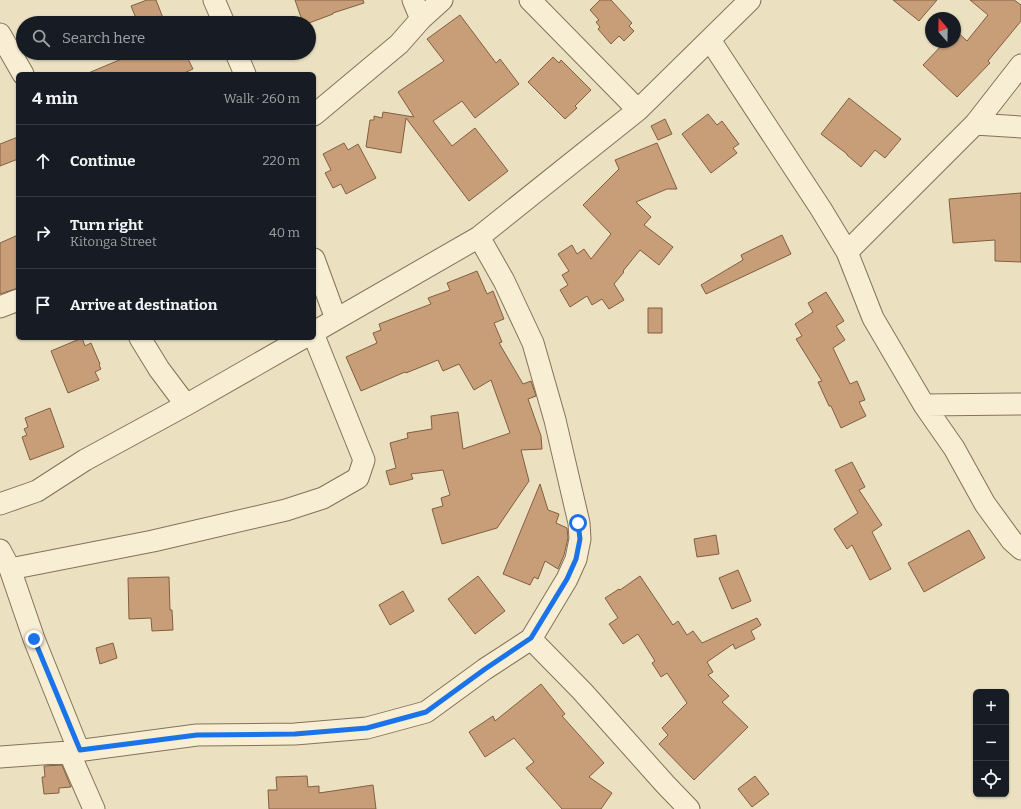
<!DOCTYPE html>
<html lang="en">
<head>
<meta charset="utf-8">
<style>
  :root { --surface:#171b24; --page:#20242c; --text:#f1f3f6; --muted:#9ea1a6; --line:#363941 }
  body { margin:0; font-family:Bitter,serif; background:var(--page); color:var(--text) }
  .controls { position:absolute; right:12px; bottom:12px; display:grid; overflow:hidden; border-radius:6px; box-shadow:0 1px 3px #0004 }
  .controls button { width:36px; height:36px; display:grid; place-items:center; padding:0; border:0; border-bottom:1px solid var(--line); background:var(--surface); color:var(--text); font:20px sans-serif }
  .compass { position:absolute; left:925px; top:12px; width:36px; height:36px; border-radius:50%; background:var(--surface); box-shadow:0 1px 3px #0004; rotate:340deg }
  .stop { position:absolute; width:12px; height:12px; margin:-9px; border:3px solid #1a73e8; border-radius:50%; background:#fff }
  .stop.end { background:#1a73e8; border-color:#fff; box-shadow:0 1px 4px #0008 }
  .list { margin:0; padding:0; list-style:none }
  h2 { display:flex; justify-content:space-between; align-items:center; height:52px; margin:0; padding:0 16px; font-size:17px }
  h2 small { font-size:13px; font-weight:400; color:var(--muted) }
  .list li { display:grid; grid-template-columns:26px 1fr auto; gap:12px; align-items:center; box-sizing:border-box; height:72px; padding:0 16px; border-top:1px solid var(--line) }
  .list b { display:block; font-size:15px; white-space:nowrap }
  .list p { margin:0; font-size:13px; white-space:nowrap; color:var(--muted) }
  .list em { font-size:13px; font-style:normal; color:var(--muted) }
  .icon { flex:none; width:22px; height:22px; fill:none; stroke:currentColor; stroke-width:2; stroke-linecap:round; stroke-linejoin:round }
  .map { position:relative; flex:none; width:1021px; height:809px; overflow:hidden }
  .search { position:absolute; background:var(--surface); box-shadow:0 1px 3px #0004; left:16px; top:16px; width:300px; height:44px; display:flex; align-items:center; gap:10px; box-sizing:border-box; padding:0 14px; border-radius:22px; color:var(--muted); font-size:15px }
  .panel { position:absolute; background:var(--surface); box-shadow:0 1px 3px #0004; left:16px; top:72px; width:300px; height:268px; border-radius:6px }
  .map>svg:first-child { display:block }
  .building { fill:#c89e79; stroke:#825e41 }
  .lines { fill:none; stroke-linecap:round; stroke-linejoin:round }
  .street-casing { stroke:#84725a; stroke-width:23 }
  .street { stroke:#f7eed4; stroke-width:21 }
  .route { stroke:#1a73e8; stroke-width:5 }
</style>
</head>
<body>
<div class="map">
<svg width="1021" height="809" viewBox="0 0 1021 809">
  <rect width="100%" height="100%" fill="#ebe1c1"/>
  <path class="building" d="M147,0H156L165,23H138L131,6Z
    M295,0H363L364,3L333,13V14L309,23H303Z
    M600,0H611L632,23L629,26L634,31L624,41L619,36L611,44L598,29L600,27L596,22L599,20L590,10Z
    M893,0H937L919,21Z
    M970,0H1014L1021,5V21L988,61L990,63L957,97L923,65L945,42H955V30L967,41L988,15Z
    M460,15L496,63L500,59L519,84L475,118L462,101L433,121L452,146L475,128L508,171L469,201L406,118L401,153L366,147L370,120H374V116L382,118L383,112L414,117L398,92L444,61L427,39Z
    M136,53H185L193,69L182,74H86Z
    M553,57L559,63L561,60L591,90L575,106L577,108L565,119L528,82Z
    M849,98L901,139L885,158L875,150L861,167L847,155V154L821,134Z
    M708,114L717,125L722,121L739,144L733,148L737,153L711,173L682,134Z
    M665,119L672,134L658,140L651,126Z
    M18,137V159L0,166V144Z
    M344,143L348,150L358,144L376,178L346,194L341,184L333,188L325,173L331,170L323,154Z
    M657,143L677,189H667L636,202L651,217L644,225L673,247L659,265L640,250L623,271L624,272L614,284L624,300L609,309L602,299L592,305L587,296L570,307L560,290L568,285L562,275L569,271L558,254L572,245L577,254L584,249L591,259L611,234L583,205L619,169L615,160Z
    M1021,193V262L995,261V240L953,243L949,199Z
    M18,235V288L0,294V243Z
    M782,235L791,254L706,294L701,285L743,260L741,255Z
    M477,271L487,294L493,291L504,319L494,323L502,342L499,343L523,384L531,381L536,396L528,399L541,436L542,449L521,450L529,481L497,528L442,544L432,509L443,506L441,498L450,495L443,470L411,474L413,479L390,485L386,471L396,468L390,443L408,438L407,433L432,429L431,416L458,412L463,449L510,433L491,380L474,390L459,364L443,371L438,360L406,373L405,372L361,391L346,357L377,343L373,333L381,330L379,324L431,304L428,298L450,290L447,283Z
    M826,292L844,321L836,326L845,340L833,348L850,384L857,381L865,400L859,402L866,416L841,428L831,406H829L818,382L822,381L796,339L802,336L795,324L813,312L808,303Z
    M648,308H662V333H648Z
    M82,338L85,346L91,343L100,364L99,365L101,369L95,372L99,380L68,393L51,351Z
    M50,408L64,447L30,460L22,437L27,435L24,429L28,427L25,418Z
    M852,462L865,487L859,490L882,525L872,532L891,569L870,580L852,545L847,549L834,529L858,513L835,470Z
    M540,484L548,510L559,514L556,523L567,528L568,538L564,555L558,569L545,561L538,579L534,577L530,585L503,574Z
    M969,530L985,558L924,592L908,563Z
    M716,535L719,554L697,557L694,539Z
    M738,570L751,601L732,609L719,578Z
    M478,576L505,611L475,634L448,599Z
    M640,576L673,625L678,621L687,635L693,631L702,643L757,618L761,625L751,631L755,639L735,649L733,644L707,662L713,672L708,675L729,696L722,702L748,727L694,780L659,744L668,735L662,728L687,703L667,673L661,677L652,663L655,661L638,634L623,644L609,624L618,618L605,598L619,589L620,590Z
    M169,577L170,610H172L173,630L152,631L151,618L129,619L128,578Z
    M403,591L414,611L390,625L379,605Z
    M113,643L117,658L100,664L96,648Z
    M541,684L565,714L562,716L604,763L589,777L612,793L601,809H562L526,768L534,762L514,738L485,757L469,732L493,716L495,721Z
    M62,765L71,787L59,788V793L44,794L42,777H45L44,766Z
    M307,776L308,787L319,786V793L373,785L376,809H269L268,790H277L276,777Z
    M755,776L769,794L752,807L738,789Z"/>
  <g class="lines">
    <g class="street-casing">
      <path id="street" d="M214,0L224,23
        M413,0L421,19
        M530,0L638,110
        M0,34L23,74
        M710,40L821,209L847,252L873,318L924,405L954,448L985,504L1012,541L1021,549
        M236,53L245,74
        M314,115L399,44L421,19L442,0
        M975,124L1021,127
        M847,252L975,124L1021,65
        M314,259L336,319
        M0,307L18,300
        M314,332L479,237L638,110L750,0
        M140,338L159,369L186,405
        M924,405L1021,404
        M0,504L37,491L85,460L186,405L303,338
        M0,550L10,569L34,639L79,751
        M10,569L153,541L286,510L323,498L358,478L364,460L314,336
        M531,639L582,691L665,784L689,809
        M69,752L94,809
        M0,757L69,752L197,735L295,734L367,728L426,712L485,669L531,639L567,579L576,559L580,539L579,523L555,420L533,343L504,281L479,237"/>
    </g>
    <use href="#street" class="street"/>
  </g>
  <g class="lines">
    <path class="route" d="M34,639L80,750L197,735L295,734L367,728L426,712L485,669L531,638L567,579L576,559L580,539L578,523"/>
  </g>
</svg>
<div class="controls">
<button>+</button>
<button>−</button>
<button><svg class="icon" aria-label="locate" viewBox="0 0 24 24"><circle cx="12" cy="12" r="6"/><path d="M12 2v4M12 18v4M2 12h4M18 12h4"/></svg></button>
</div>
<svg class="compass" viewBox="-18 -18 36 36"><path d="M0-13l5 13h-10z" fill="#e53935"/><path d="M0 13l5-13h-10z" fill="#9ea1a6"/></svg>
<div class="stop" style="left:578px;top:523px"></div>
<div class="stop end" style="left:34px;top:639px"></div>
<div class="search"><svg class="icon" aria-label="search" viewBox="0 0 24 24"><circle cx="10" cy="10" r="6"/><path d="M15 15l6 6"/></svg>Search here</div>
<section class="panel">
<h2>4 min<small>Walk · 260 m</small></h2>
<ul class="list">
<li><svg class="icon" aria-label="ahead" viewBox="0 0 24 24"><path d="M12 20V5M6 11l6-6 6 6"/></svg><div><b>Continue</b></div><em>220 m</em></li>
<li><svg class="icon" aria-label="right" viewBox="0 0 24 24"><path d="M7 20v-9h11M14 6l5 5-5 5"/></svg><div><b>Turn right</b><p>Kitonga Street</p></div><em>40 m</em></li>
<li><svg class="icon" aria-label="arrive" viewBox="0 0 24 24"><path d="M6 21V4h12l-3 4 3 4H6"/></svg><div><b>Arrive at destination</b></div></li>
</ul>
</section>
</div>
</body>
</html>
